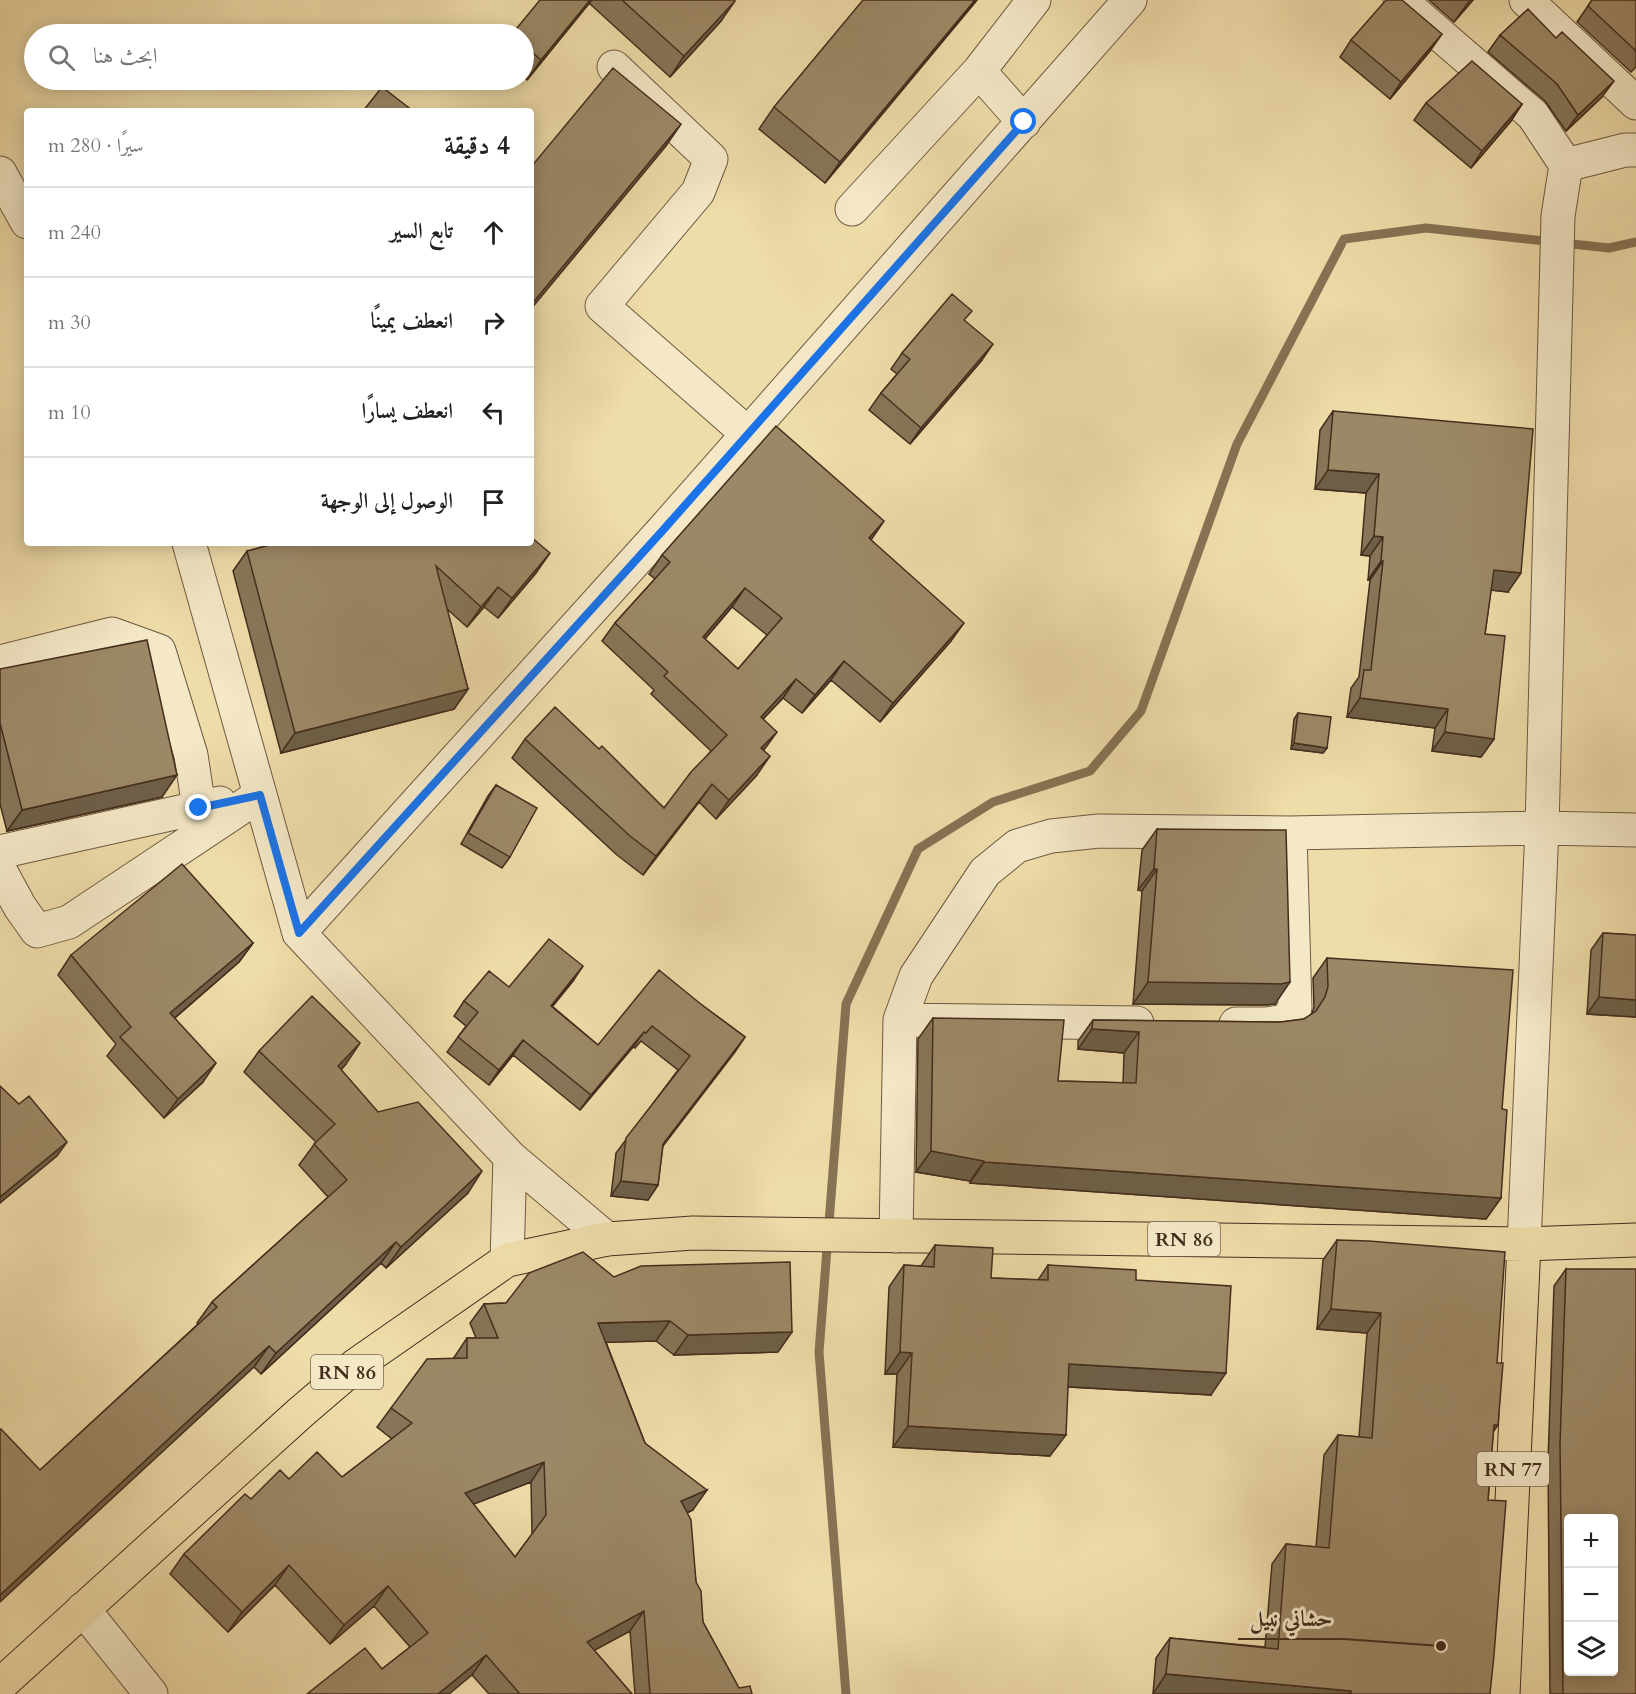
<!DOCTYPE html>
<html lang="ar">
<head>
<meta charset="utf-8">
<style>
  :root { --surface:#fff; --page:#f6f6f6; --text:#222; --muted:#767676; --line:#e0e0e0 }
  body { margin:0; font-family:Cardo,Amiri,serif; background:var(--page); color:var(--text); direction:rtl }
  .controls { position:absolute; right:18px; bottom:18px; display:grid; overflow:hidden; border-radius:6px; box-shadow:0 3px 15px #0003 }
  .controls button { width:54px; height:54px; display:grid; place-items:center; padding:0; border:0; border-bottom:2px solid var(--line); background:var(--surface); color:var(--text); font:30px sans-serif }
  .stop { position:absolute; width:18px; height:18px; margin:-14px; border:4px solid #1a73e8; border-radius:50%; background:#fff }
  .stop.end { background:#1a73e8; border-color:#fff; box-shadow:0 2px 6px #0008 }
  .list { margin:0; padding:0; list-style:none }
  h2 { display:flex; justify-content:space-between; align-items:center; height:78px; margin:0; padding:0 24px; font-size:26px }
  h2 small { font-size:20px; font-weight:400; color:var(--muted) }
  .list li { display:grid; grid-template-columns:39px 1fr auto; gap:18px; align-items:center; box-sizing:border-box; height:90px; padding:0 24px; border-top:2px solid var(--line) }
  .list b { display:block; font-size:22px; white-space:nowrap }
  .list em { font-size:20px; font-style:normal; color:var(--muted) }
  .icon { flex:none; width:33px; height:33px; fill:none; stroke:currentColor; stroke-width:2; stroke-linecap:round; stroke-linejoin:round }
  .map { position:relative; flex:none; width:1636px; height:1694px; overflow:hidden; direction:ltr }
  .search { position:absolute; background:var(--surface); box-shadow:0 3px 15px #0003; left:24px; top:24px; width:510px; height:66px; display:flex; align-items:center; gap:15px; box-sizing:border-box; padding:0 21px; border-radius:33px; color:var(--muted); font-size:22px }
  .panel { position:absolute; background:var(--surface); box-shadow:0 3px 15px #0003; left:24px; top:108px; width:510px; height:438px; border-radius:6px; direction:rtl }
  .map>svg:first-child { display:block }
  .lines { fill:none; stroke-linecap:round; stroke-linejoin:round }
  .stream { stroke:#877254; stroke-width:9 }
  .minor-casing { stroke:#6e5940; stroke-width:35 }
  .major-casing { stroke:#442d1d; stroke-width:35 }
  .minor { stroke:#f4e8c7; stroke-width:33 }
  .major { stroke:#eedca9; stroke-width:33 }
  .wall { fill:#867558; stroke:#442d1d; stroke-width:1.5; fill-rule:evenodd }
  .shaded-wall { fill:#6d5f47; stroke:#442d1d; stroke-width:1.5 }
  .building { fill:#9c8866; stroke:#442d1d; stroke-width:1.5; fill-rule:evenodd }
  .route { stroke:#1a73e8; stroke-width:8 }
  .labels { text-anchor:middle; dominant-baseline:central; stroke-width:6; stroke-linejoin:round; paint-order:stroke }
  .shield { fill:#f4e8c7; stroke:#796550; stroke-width:1.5 }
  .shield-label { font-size:20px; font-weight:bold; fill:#442d1d }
  .leader { fill:none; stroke:#442d1d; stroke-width:2 }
  .callout-dot { fill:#442d1d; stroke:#f4e8c7; stroke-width:2 }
  .callout-label { font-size:22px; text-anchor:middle; font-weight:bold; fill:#442d1d; stroke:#f4e8c7; stroke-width:6; stroke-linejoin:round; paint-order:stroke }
</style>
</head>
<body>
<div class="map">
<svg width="1636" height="1694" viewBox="0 0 1636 1694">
  <rect width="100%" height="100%" fill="#eedca9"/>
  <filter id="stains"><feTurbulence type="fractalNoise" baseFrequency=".00333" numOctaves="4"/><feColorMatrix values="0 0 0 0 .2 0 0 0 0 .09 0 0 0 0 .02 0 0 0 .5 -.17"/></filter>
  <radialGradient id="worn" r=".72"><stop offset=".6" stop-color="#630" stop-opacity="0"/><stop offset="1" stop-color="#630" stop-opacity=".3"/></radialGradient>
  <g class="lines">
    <path class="stream" d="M846,1694L819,1352L846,1004L918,849L993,802L1090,771L1141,711L1237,444L1344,239L1426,228L1609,248L1636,242"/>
    <g class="minor-casing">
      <path id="minor" d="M1400,0L1533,115L1566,165
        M1526,0L1636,103
        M614,67L711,159L698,192L602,306L748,434
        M1024,122L979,71L1034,0
        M0,173L27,222
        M852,209L979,71
        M189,543L299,933
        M0,662L112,634L159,651L191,755L199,808
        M0,852L220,803
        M0,870L20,907L37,931L69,922L260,795
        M900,1020L916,976L985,872L1017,846L1051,836L1099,831L1290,833L1542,828L1636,830
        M1236,1024H1267L1286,1021L1295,1008L1290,833
        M896,1236L900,1020L1137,1023
        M607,1239L510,1157L299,933L664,529L1130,0
        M1524,1244L1542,828L1558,216L1566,165L1625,150H1636
        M507,1260L510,1157
        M83,1609L151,1694"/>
    </g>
    <g class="major-casing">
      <path id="major" d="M0,1685L300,1413L356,1365L507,1260L607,1239L693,1233L1524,1244L1636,1240
        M1503,1694L1524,1244"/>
    </g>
    <use href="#minor" class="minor"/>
    <use href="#major" class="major"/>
  </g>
  <path class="wall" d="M540,0H734L721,21L670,77L589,3L527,80L524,77V34Z
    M977,0L825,183L759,129L774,107Z
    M1429,0H1473L1454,22Z
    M1592,0H1636V67L1631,72L1577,22Z
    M1500,35L1602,97L1566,131L1545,101L1488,52Z
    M1351,40L1430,51L1390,99L1340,57Z
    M1426,103L1522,104L1511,121L1471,168L1414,120Z
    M965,321L982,360L910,444L869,410L881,393L897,374L891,369L902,353Z
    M1333,411L1508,592L1491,590L1485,634L1494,739L1481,757L1432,751L1435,728L1347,717L1351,688L1359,677L1370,580H1368L1370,556L1361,555L1366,493L1315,489L1320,430Z
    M871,540L951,641L880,722L831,680L802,713L783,698L763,719V750L757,775L716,819L699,802L643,875L617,855L512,758L525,739L599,749L664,808L711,751L651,694L654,690L602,641L615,623L655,579L649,574L662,555ZM732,607L767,635L738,669L705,639Z
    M247,551L536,573L498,618L484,607L467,627L447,609L468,689L454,709L281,753L233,571Z
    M0,669L162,797L7,831L0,804Z
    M1298,713L1327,748L1323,753L1291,749L1294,719Z
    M496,785L510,857L502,868L461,844L488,796Z
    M1157,829L1275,1004L1266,1005L1133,1004L1142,891L1138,890L1142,850Z
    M1603,933L1636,935V1017L1587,1014L1591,950Z
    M253,943L239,962L175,1018L203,1082L164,1118L107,1056L116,1044L58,975L71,955Z
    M1327,958L1502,1109L1501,1198L1486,1219L970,1183V1181L916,1172L918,1039L933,1018L1058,1081L1123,1083L1124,1053L1078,1049V1041L1093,1020L1281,1022L1304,1019L1312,1014L1314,1007L1313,978Z
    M573,981L552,1006L598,1045L702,1005L745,1037L663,1145L658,1185L648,1200L611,1196L616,1153L678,1070L641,1041L635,1048L633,1047L580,1110L513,1055L489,1085L447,1052L466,1026L454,1016L464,1001L509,987Z
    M259,1051L346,1064L341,1070L378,1112L468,1193L386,1268L381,1263L261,1374L254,1367L40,1470L198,1324L197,1323L212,1302L328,1197L299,1165L316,1142L244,1072Z
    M1337,1240L1497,1363L1493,1433L1488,1500L1490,1694H1153L1156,1658L1170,1638L1265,1647L1272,1564L1286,1544L1316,1547L1324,1455L1338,1435L1359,1437L1367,1333L1317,1329L1323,1260Z
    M935,1245L991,1278L1038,1280L1048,1265L1136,1280L1211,1395L1068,1387L1050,1456L893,1447L897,1374H885L889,1287L904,1265L921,1266Z
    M1566,1269L1636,1694H1550L1548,1461L1554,1286Z
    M614,1277L778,1352L674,1355L656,1341L606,1342L645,1443L693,1510L687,1513L696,1582L703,1622L739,1688L752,1694H635L630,1631L594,1650L632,1694H489L472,1675L382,1669L410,1647L374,1606L330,1644L275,1585L228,1632L170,1574L184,1554L251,1499L289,1479L342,1477L392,1439L377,1427L391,1408L453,1359L467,1338H476L470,1323L484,1304L506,1303ZM531,1482L532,1534L515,1557L473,1504Z"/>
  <path class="shaded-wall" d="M590,0H592L527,80L541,60Z
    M975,0H977L825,183L840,162Z
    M1470,0H1473L1454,22Z
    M735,1L721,21L670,77L684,56Z
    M1442,34L1430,51L1390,99L1401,82Z
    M1614,81L1602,97L1566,131L1578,115Z
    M1522,104L1511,121L1471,168L1482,151Z
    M681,124L666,146L531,309V305Z
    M993,344L982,360L910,444L921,428Z
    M1328,470L1379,474L1366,493L1315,489Z
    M884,521L871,540L869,538Z
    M1374,536L1383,537L1370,556L1361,555Z
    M550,553L536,573L498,618L512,598Z
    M1381,561H1383L1370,580H1368Z
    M1494,570L1521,573L1508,592L1481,589Z
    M498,587L484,607L467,627L481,607Z
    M745,588L732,607L690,656L703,637Z
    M964,623L951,641L880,722L893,703Z
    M844,661L831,680L802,713L815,695Z
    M796,679L783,698L748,735L761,717Z
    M468,689L454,709L281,753L295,733Z
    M1360,698L1448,709L1435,728L1347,717Z
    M777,732L764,750L761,748Z
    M1445,732L1494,739L1481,757L1432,751Z
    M1294,743L1327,748L1323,753L1291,749Z
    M770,756L757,775L716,819L729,800Z
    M177,775L162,797L7,831L22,810Z
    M712,784L699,802L643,875L656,856Z
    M1154,869H1157L1142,891L1138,890Z
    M253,943L239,962L157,1033L170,1013Z
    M583,966L573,981L541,1021L551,1006Z
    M1148,982H1290L1275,1004L1266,1005L1133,1004Z
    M1599,997L1636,1000V1017L1587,1014Z
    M1092,1029L1139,1032L1124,1053L1078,1049Z
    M644,1032L633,1047L580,1110L591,1095Z
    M745,1037L735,1052L653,1159L663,1144Z
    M523,1040L513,1055L489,1085L499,1070Z
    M360,1043L346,1064L323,1088L338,1066Z
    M216,1063L203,1082L164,1118L178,1099Z
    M67,1142L57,1156L0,1203V1197Z
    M931,1151L984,1161L970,1181L916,1172Z
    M984,1162L1501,1198L1486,1219L970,1183Z
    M482,1171L468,1193L386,1268L401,1247Z
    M621,1181L658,1185L648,1200L611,1196Z
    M396,1242L381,1263L261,1374L276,1353Z
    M1331,1309L1381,1313L1367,1333L1317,1329Z
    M670,1321L656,1341L584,1343L598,1323Z
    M792,1332L778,1352L674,1355L688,1335Z
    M269,1346L254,1367L0,1602V1595Z
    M900,1352L912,1353L897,1374H885Z
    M1069,1364L1226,1373L1211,1395L1054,1386Z
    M1494,1425H1498L1484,1445Z
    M908,1426L1066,1435L1050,1456L893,1447Z
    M544,1462L531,1482L451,1513L465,1493Z
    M707,1490L693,1510L667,1520L681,1501Z
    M289,1565L275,1585L228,1632L242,1612Z
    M388,1586L374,1606L330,1644L344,1625Z
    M644,1611L630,1631L573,1662L587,1642Z
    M486,1655L472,1675L449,1694H438Z
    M1166,1674L1351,1691L1349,1694H1153Z"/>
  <path class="building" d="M540,0H590L541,60L524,45V34H512Z
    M622,0H734L735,1L684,56Z
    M863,0H975L840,162L774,107Z
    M1386,0H1402L1442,34L1401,82L1351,40Z
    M1592,0H1636V51L1588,6Z
    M1528,9L1556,38L1562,32L1614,81L1578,115L1557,84L1500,35Z
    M1472,61L1522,104L1482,151L1426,103Z
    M613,68L681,124L531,305V167Z
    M382,87L413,111H363Z
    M952,294L972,311L964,320L993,344L921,428L881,393L910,359L902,353Z
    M1333,411L1533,429L1521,573L1494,570L1485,634L1505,636L1494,739L1445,732L1448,709L1360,698L1364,670H1371L1383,561H1381L1383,537L1374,536L1379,474L1328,470Z
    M776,426L884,521L869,538L964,623L893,703L844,661L815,695L796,679L761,717L777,732L761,748L770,756L729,800L712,784L656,856L630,836L525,739L555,707L599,749L602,746L664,808L691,772L727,735L664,676L668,672L615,623L670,562L662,555ZM745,588L782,618L738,669L703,637Z
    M531,537L550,553L512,598L498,587L481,607L436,566L468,689L295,733L247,551L277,543H531Z
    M147,640L177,775L22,810L0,723V669Z
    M1298,713L1331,717L1327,748L1294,743Z
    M496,785L537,808L510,857L468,833Z
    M1157,829L1286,830L1290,982L1281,984L1148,982L1157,869H1154Z
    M182,864L253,943L170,1013L216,1063L178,1099L120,1037L131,1027L71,955Z
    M1603,933L1636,935V1000L1599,997Z
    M549,939L583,966L551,1006L598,1045L659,970L702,1005L745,1037L663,1144L658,1185L621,1181L626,1138L690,1056L652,1026L646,1033L644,1032L591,1095L523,1040L499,1070L458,1037L478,1012L464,1001L489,971L509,987Z
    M1327,958L1513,970L1502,1109L1507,1110L1501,1198L984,1162V1161L931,1151L933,1018L1064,1020L1058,1081L1136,1083L1139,1032L1092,1029L1093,1020L1281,1022L1304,1019L1316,1011L1325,997L1328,987Z
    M312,996L360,1043L338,1066L378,1112L418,1102L482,1171L401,1247L396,1242L276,1353L269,1346L0,1595V1429H1L40,1470L217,1307L212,1302L347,1180L314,1144L335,1124L259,1051Z
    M0,1086L19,1104L29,1096L67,1142L0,1197Z
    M1337,1240L1369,1241L1505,1252L1497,1363H1503L1498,1425H1494L1488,1500L1506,1501L1494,1655L1490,1694H1351V1691L1166,1674L1170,1638L1278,1649L1286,1544L1329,1548L1338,1435L1372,1438L1381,1313L1331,1309Z
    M935,1245L993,1248L991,1278L1048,1280V1265L1136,1270V1280L1231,1286L1226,1373L1069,1364L1066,1435L908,1426L912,1353L900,1352L904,1265L934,1267Z
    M583,1252L614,1277L641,1266L790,1262L792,1332L688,1335L670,1321L598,1323L645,1443L707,1490L681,1501L691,1520L696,1582L701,1591L703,1622L739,1688L750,1686L752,1694H650L644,1611L587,1642L632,1694H520L486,1655L438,1694H307L365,1648L382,1669L428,1633L388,1586L344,1625L289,1565L242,1612L184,1554L245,1494L251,1499L280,1470L289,1479L317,1452L342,1477L412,1423L391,1408L427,1359L467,1358V1338H498L484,1304L506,1303L529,1273ZM544,1462L546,1515L515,1557L465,1493Z
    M1566,1269H1636V1694H1563L1560,1444ZM1569,1518H1614V1671H1569Z"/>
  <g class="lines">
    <path class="route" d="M199,808L260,795L299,933L664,529L1024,122"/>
  </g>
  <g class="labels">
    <g class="shield">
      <rect x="1148" y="1222" width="72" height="34" rx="4.5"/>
      <rect x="311" y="1355" width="72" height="34" rx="4.5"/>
      <rect x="1477" y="1452" width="72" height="34" rx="4.5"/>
    </g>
    <g class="shield-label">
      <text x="1184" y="1239">RN 86</text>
      <text x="347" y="1372">RN 86</text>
      <text x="1513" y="1469">RN 77</text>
    </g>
  </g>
  <path class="leader" d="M1441 1646L1344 1639H1238"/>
  <circle class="callout-dot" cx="1441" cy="1646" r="6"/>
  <g class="callout-label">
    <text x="1291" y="1626">حشاني نبيل</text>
  </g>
  <rect width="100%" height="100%" filter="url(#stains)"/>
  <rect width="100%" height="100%" fill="url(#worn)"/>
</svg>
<div class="controls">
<button>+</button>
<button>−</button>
<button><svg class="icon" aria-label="layers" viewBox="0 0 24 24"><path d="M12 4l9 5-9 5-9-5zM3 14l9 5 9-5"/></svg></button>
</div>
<div class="stop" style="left:1024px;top:122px"></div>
<div class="stop end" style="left:199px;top:808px"></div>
<div class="search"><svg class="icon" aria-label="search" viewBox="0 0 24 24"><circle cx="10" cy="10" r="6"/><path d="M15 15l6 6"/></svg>ابحث هنا</div>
<section class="panel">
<h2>4 دقيقة<small>سيرًا · 280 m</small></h2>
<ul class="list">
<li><svg class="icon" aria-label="ahead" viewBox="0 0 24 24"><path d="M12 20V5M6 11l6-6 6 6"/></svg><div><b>تابع السير</b></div><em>240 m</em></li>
<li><svg class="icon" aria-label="right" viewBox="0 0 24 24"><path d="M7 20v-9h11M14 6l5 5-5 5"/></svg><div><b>انعطف يمينًا</b></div><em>30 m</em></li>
<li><svg class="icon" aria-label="left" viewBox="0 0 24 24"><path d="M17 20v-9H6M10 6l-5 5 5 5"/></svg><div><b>انعطف يسارًا</b></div><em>10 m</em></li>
<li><svg class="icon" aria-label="arrive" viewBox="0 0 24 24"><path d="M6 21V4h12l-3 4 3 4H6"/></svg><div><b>الوصول إلى الوجهة</b></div></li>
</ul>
</section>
</div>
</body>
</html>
